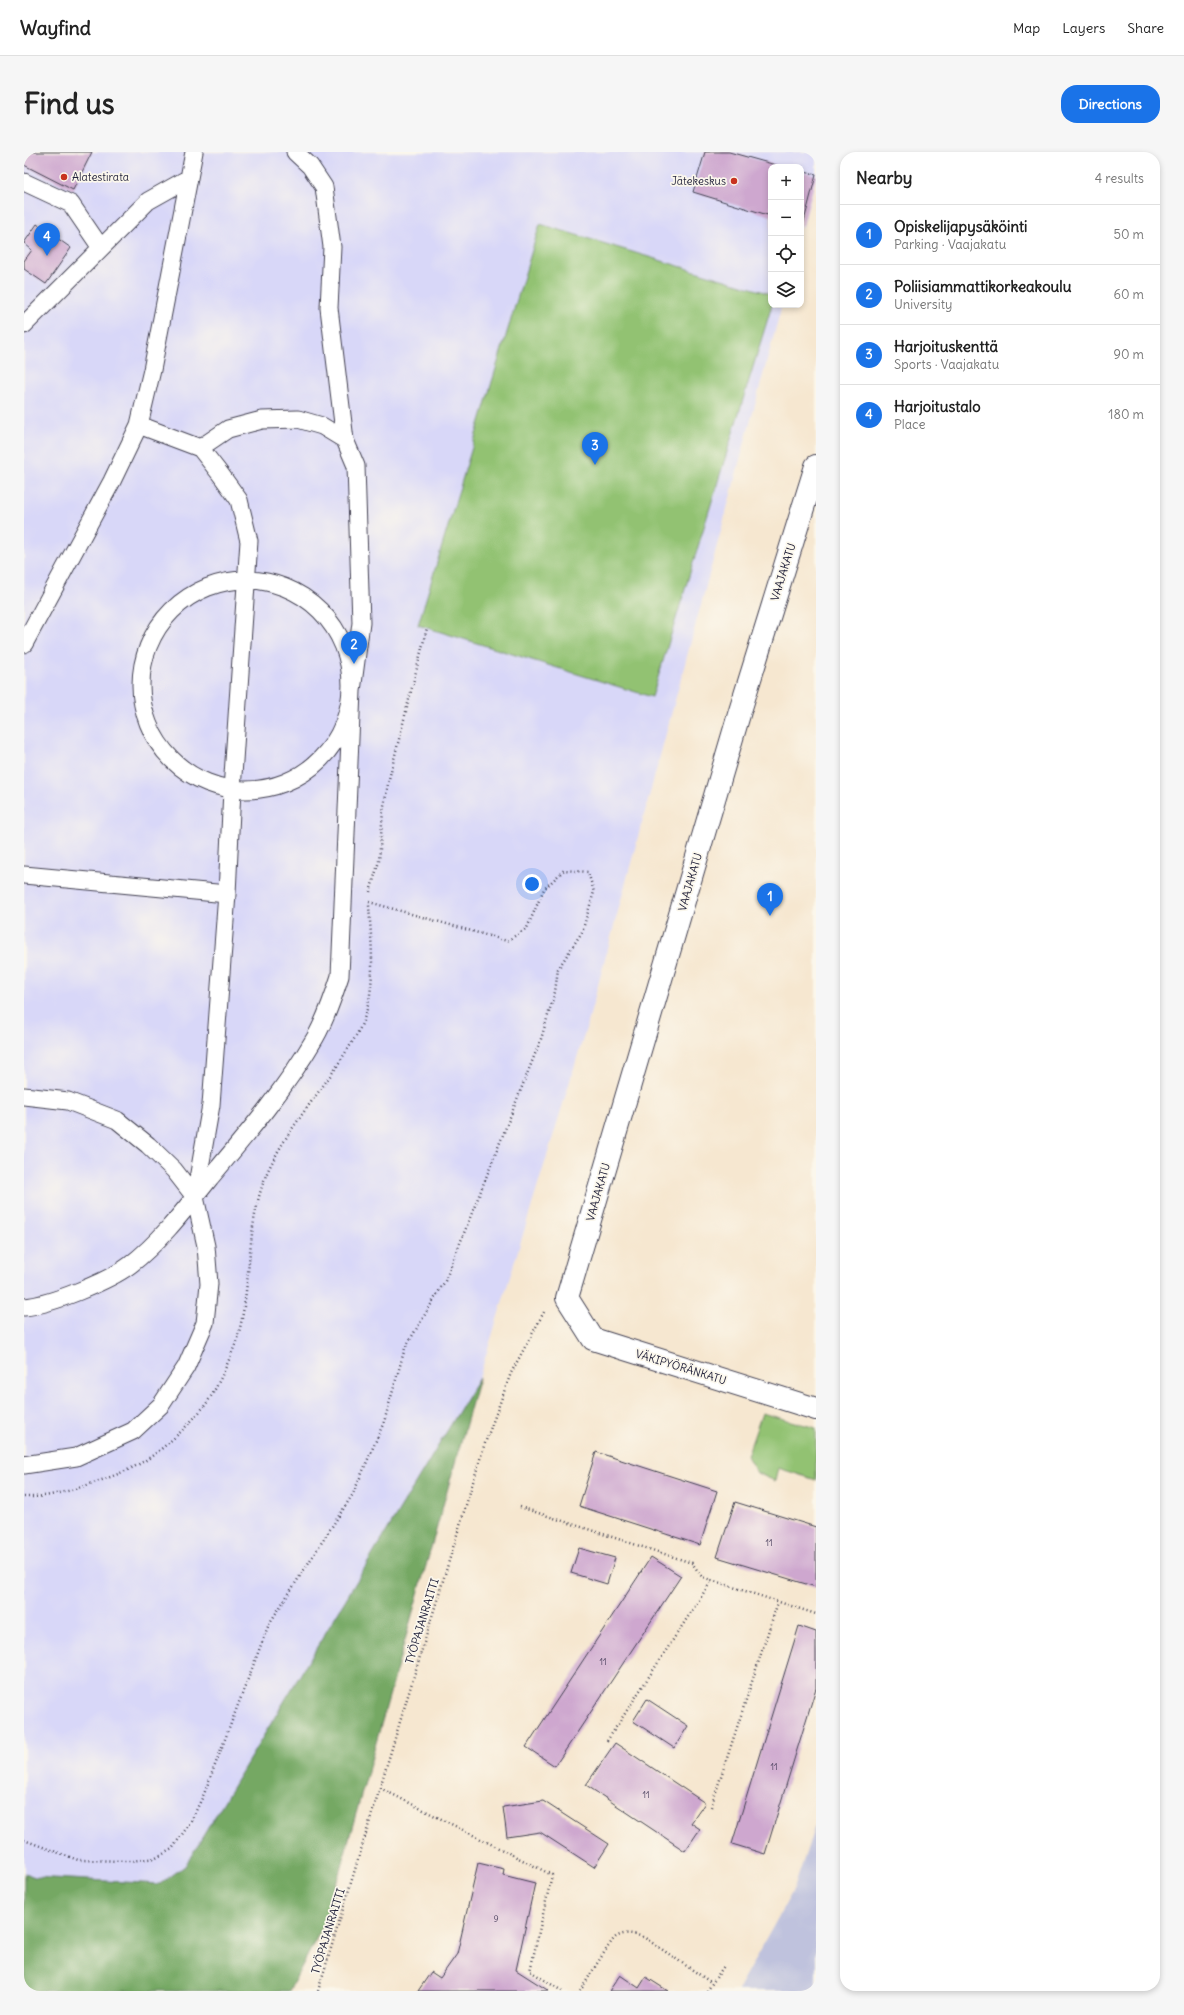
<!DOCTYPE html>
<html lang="en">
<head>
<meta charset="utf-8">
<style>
  :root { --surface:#fff; --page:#f6f6f6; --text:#222; --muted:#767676; --line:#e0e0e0; --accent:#1a73e8 }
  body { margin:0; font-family:Delius,sans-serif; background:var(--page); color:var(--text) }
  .controls { position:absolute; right:12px; top:12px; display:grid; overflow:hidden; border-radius:8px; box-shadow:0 2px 6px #0003 }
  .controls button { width:36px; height:36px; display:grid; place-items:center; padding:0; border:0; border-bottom:1px solid var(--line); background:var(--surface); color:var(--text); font:20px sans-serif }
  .you { position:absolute; left:508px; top:732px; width:14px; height:14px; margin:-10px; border:3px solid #fff; border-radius:50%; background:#1a73e8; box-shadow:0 0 0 6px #1a73e833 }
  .badge { display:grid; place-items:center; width:26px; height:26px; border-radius:50%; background:var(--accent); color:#fff; font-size:13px; font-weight:700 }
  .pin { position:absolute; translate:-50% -33px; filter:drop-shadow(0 1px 2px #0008) }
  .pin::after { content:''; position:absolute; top:21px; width:14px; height:12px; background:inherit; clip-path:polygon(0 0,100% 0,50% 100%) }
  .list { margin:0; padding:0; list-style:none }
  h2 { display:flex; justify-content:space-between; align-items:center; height:52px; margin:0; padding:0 16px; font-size:17px }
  h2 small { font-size:13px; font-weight:400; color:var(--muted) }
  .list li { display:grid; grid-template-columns:26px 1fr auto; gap:12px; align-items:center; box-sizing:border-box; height:60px; padding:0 16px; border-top:1px solid var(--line) }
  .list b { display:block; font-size:15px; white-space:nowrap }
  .list p { margin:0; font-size:13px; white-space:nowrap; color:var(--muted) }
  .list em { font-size:13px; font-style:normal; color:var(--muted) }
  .icon { flex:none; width:22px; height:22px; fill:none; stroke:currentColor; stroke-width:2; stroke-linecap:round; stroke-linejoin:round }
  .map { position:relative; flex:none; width:792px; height:1839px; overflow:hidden; border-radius:16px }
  header { display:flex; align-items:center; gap:24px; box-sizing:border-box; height:56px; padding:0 20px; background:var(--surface); border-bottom:1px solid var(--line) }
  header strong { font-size:19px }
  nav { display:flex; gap:22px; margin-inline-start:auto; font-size:14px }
  .intro { display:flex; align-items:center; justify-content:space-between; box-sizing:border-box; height:96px; padding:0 24px }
  h1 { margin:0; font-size:28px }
  .button { padding:10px 18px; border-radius:16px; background:var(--accent); color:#fff; font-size:14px; font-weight:700 }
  main { display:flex; gap:24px; padding:0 24px }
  aside { flex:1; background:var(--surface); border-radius:16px; box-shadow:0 2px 6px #0003 }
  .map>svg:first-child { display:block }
  .built { fill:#d8d7f8 }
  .industrial { fill:#bfc2dd }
  .green { fill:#92c272; stroke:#5a7256 }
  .forest { fill:#75a864; stroke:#4c6550 }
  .building { fill:#cea7cf }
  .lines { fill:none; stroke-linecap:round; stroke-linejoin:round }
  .lane-casing { stroke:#424051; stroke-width:19 }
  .street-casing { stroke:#424051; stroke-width:24 }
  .path { stroke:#424051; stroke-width:2.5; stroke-dasharray:1 3; stroke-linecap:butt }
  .lane { stroke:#fff; stroke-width:17 }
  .street { stroke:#fff; stroke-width:22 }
  .poi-dot { fill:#c8321e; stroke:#fbf7ec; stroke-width:1.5 }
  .labels { text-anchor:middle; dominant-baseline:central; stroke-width:3.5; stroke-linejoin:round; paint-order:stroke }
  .number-label { font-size:9px; fill:#4d4360 }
  .poi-label { font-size:11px; fill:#22223b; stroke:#fbf7ec; text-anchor:start }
  .street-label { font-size:11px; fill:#22223b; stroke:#fbf7ec }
</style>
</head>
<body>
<header>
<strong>Wayfind</strong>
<nav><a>Map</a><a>Layers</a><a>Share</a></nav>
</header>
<div class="intro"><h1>Find us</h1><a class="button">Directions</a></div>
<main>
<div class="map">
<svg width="792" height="1839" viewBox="0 0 792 1839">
  <rect width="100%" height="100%" fill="#fbf7ec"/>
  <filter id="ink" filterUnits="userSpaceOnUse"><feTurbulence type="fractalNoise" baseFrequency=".025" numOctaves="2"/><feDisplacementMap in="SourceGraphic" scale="8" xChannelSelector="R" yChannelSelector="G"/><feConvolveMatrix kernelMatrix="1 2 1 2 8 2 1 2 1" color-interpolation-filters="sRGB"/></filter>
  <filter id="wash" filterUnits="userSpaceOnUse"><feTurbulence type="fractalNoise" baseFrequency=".012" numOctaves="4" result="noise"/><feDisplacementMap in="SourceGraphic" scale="16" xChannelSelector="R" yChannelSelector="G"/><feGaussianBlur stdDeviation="0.9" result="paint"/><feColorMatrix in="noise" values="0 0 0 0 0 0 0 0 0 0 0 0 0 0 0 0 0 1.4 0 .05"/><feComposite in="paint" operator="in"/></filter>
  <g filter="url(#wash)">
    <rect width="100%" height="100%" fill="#f6e7d0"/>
    <path class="built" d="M0,0H792V26L777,81V15H747V153H758L564,870L455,1226L161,1714L136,1732L11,1725L0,1721Z"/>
    <path class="industrial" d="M792,1670V1839H713L770,1737Z"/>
    <path class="green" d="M516,72L747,142L748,153L628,545L394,473Z
      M738,1261L792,1276V1328L754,1316L751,1329L733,1321L723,1304Z"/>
    <path class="forest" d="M455,1226L302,1768L265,1839H0V1721L11,1725L136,1732L161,1714Z"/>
    <g id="blocks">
      <path class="building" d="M0,0H68L49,38L0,13Z
        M681,0H705L759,15H747V64L669,40Z
        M777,19L792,23L779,73H777Z
        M13,72L47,96L22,132L0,117V109L8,98L0,91Z
        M572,1300L693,1339L676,1393L555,1354Z
        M711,1350L792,1375V1435L693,1405Z
        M555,1396L591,1406L583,1432L547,1421Z
        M627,1405L657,1424L531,1614L502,1595Z
        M775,1474L792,1480V1536L741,1702L708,1692Z
        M623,1547L664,1574L650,1596L609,1569Z
        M591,1591L681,1651L667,1671L676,1677L661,1699L562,1633Z
        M519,1649L585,1692L570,1715L516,1680L483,1685L479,1655Z
        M454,1711L480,1717L479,1723L511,1731L492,1818L525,1839H394L407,1820L416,1826L433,1802Z
        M596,1823L615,1836L622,1825L644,1839H585Z"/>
    </g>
  </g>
  <g filter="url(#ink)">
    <use href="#blocks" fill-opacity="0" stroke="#424051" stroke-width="1"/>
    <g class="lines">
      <g class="lane-casing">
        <path id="lane" d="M0,30L47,52L77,96
          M0,173L124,49L165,26
          M115,273L176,296L197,323L215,348L225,389L208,638L203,742L187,953L171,1044
          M176,296L204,277L238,268L274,267L298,274L321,288
          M117 533a105 105 0 1 1 210 0a105 105 0 1 1-210 0Z
          M0,492L88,329L115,273L128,218L170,0
          M0,723L203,742
          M0,944L44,949L93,968L124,993L150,1018L171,1045L182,1094L185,1132L181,1171L162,1215L137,1253L109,1279L52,1305L0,1313
          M0,1155C26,1153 85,1129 106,1113C136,1090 162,1056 186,1026C223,982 262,936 291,886C302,867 309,846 316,824L328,539L337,471L332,314L321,288L305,156L308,95L300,35L286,14L271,0"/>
      </g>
      <g class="street-casing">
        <path id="street" d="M792,314L716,559L543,1146L569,1187L792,1257"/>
      </g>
      <path class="path" d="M346,740L355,709L359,659L365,627L403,476
        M0,1345C22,1346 46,1339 66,1332C87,1325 110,1317 128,1304C147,1290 167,1271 182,1252C193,1237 210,1199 215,1180C228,1128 222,1071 243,1021C260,983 289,949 313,914C322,899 333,885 339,869C353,835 347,789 345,753
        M496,1355L668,1411L678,1425L792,1462
        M583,1589L688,1428
        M356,1636L528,1723L506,1819L538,1839
        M687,1655L754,1450
        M0,1688L54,1708L106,1709L132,1706L148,1697L166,1671L180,1642L245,1472L329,1342L360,1270L381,1196L421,1129L517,887L531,840L534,817L558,780L570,740L564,720L540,718L520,737L503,776L483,789L345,750
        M294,1839L460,1294L487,1221L520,1160
        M556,1839C562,1830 586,1789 592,1785C602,1779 612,1782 621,1786L688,1831
        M683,1839L700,1814"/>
      <use href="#lane" class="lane"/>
      <use href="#street" class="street"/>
    </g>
  </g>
  <g class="poi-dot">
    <circle cx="40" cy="25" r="4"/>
    <circle cx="710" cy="29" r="4"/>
  </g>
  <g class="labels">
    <g class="number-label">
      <text x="745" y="1390">11</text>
      <text x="579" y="1509">11</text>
      <text x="750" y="1614">11</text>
      <text x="622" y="1642">11</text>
      <text x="472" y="1766">9</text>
    </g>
    <g class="poi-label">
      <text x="48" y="25">Alatestirata</text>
      <text x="702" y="29" text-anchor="end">Jätekeskus</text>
    </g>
    <g class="street-label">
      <text transform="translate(759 420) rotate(-73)">VAAJAKATU</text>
      <text transform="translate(666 730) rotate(-74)">VAAJAKATU</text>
      <text transform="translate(574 1040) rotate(-74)">VAAJAKATU</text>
      <text transform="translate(657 1215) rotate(17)">VÄKIPYÖRÄNKATU</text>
      <text transform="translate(398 1469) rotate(-73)">TYÖPAJANRAITTI</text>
      <text transform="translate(304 1779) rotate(-73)">TYÖPAJANRAITTI</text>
    </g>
  </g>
</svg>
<div class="controls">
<button>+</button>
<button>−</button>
<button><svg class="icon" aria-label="locate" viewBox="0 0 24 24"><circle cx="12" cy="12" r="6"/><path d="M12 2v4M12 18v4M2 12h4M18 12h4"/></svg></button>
<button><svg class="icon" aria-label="layers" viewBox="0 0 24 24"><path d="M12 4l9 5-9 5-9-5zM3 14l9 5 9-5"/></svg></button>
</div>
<div class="you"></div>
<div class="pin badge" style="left:746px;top:764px">1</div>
<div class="pin badge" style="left:330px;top:512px">2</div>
<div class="pin badge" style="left:571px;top:313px">3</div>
<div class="pin badge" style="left:23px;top:104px">4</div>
</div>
<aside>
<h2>Nearby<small>4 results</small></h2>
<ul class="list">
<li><span class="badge">1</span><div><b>Opiskelijapysäköinti</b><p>Parking · Vaajakatu</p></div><em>50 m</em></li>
<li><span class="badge">2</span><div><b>Poliisiammattikorkeakoulu</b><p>University</p></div><em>60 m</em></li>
<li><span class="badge">3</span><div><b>Harjoituskenttä</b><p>Sports · Vaajakatu</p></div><em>90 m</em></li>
<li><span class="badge">4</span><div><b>Harjoitustalo</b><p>Place</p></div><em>180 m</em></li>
</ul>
</aside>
</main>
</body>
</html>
